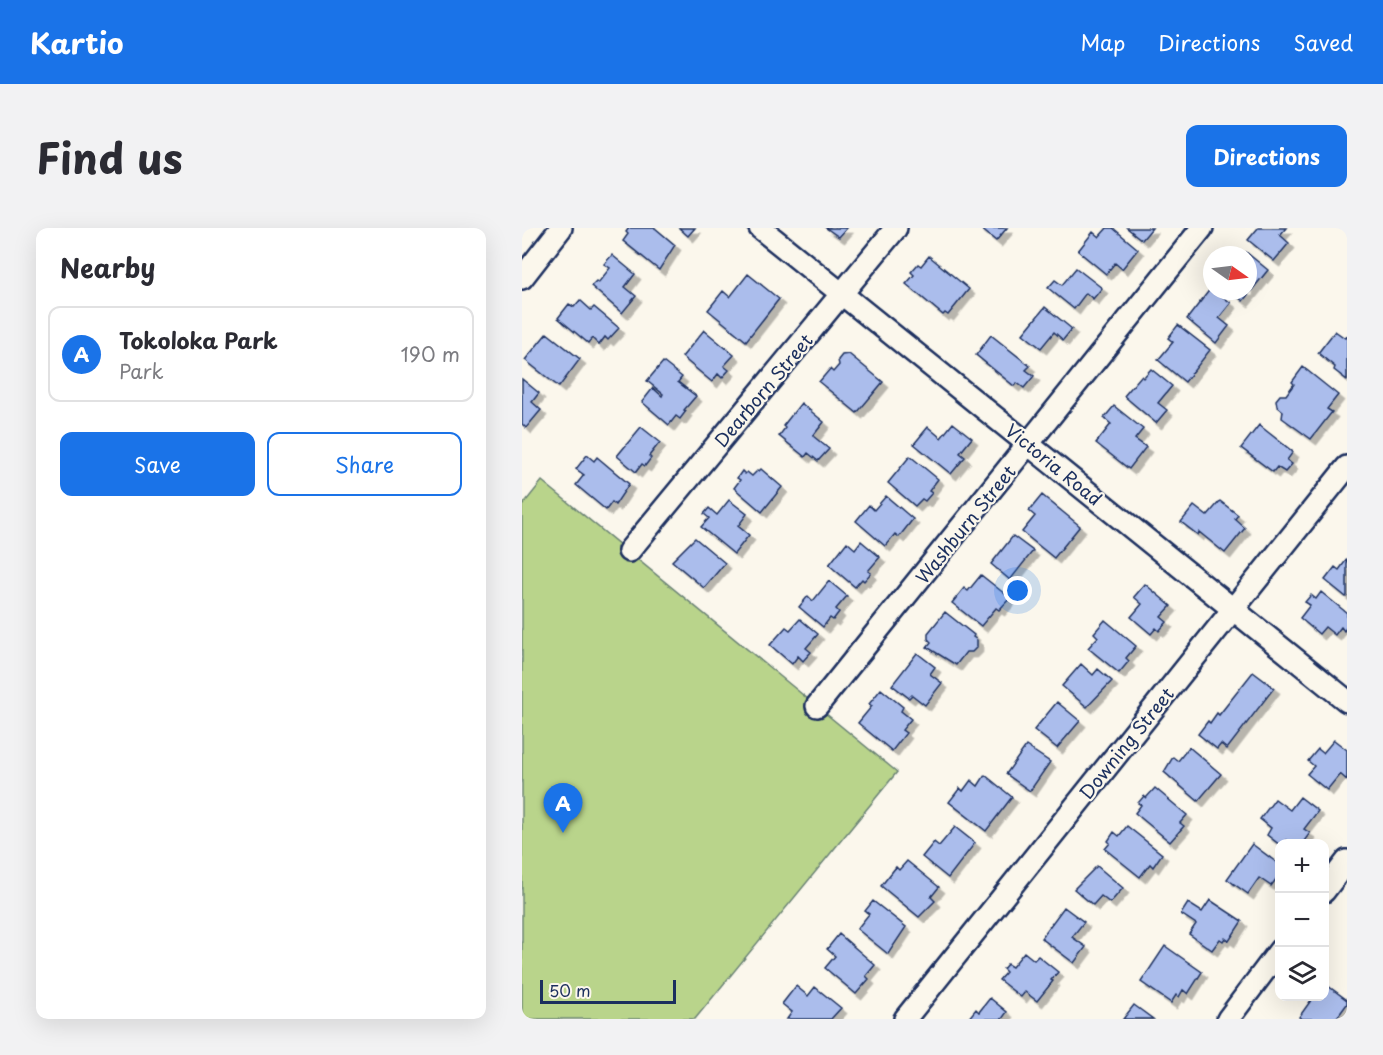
<!DOCTYPE html>
<html lang="en">
<head>
<meta charset="utf-8">
<style>
  :root { --surface:#fff; --page:#f2f2f3; --text:#2b2b33; --muted:#7c7c81; --line:#e1e1e2; --accent:#1a73e8 }
  body { margin:0; font-family:"Playpen Sans",sans-serif; background:var(--page); color:var(--text) }
  .controls { position:absolute; right:18px; bottom:18px; display:grid; overflow:hidden; border-radius:12px; box-shadow:0 6px 24px #0002 }
  .controls button { width:54px; height:54px; display:grid; place-items:center; padding:0; border:0; border-bottom:2px solid var(--line); background:var(--surface); color:var(--text); font:30px sans-serif }
  .compass { position:absolute; left:681px; top:18px; width:54px; height:54px; border-radius:50%; background:var(--surface); box-shadow:0 6px 24px #0002; rotate:104deg }
  .scale { position:absolute; left:18px; bottom:15px; width:136px; box-sizing:border-box; padding-left:6px; border:3px solid #1b2f5e; border-top:0; font-size:16px; line-height:21px; white-space:nowrap; color:#1b2f5e; -webkit-text-stroke:4px #fbf7ec; paint-order:stroke }
  .you { position:absolute; left:496px; top:363px; width:21px; height:21px; margin:-15px; border:4px solid #fff; border-radius:50%; background:#1a73e8; box-shadow:0 0 0 9px #1a73e833 }
  .badge { display:grid; place-items:center; width:39px; height:39px; border-radius:50%; background:var(--accent); color:#fff; font-size:20px; font-weight:700 }
  .pin { position:absolute; translate:-50% -50px; filter:drop-shadow(0 2px 3px #0008) }
  .pin::after { content:''; position:absolute; top:32px; width:21px; height:18px; background:inherit; clip-path:polygon(0 0,100% 0,50% 100%) }
  .list { margin:0; padding:0; list-style:none }
  h2 { display:flex; justify-content:space-between; align-items:center; height:78px; margin:0; padding:0 24px; font-size:26px }
  h2 small { font-size:20px; font-weight:400; color:var(--muted) }
  .list li { display:grid; grid-template-columns:39px 1fr auto; gap:18px; align-items:center; box-sizing:border-box; height:96px; margin:0 12px 12px; padding:0 12px; border:2px solid var(--line); border-radius:12px }
  .list b { display:block; font-size:22px; white-space:nowrap }
  .list p { margin:0; font-size:20px; white-space:nowrap; color:var(--muted) }
  .list em { font-size:20px; font-style:normal; color:var(--muted) }
  .actions { display:flex; gap:12px; padding:18px 24px }
  .actions a { flex:1; padding:14px 0; border:2px solid var(--accent); border-radius:12px; text-align:center; font-size:21px; color:var(--accent) }
  .actions .main { background:var(--accent); color:#fff }
  .icon { flex:none; width:33px; height:33px; fill:none; stroke:currentColor; stroke-width:2; stroke-linecap:round; stroke-linejoin:round }
  .map { position:relative; flex:none; width:825px; height:791px; overflow:hidden; border-radius:12px }
  header { display:flex; align-items:center; gap:36px; box-sizing:border-box; height:84px; padding:0 30px; background:var(--accent); color:#fff }
  header strong { font-size:28px }
  nav { display:flex; gap:33px; margin-inline-start:auto; font-size:21px }
  .intro { display:flex; align-items:center; justify-content:space-between; box-sizing:border-box; height:144px; padding:0 36px }
  h1 { margin:0; font-size:42px }
  .button { padding:15px 27px; border-radius:12px; background:var(--accent); color:#fff; font-size:21px; font-weight:700 }
  main { display:flex; gap:36px; padding:0 36px }
  aside { flex:1; background:var(--surface); border-radius:12px; box-shadow:0 6px 24px #0002 }
  .map>svg:first-child { display:block }
  .green { fill:#b9d48b; stroke:#6a8274; stroke-width:1.5 }
  .building { fill:#abbdec; stroke:#1b2f5e; stroke-width:1.5; filter:url(#shadow) }
  .lines { fill:none; stroke-linecap:round; stroke-linejoin:round }
  .street-casing { stroke:#1b2f5e; stroke-width:26 }
  .street { stroke:#fbf7ec; stroke-width:21 }
  .labels { text-anchor:middle; dominant-baseline:central; stroke-width:4.5; stroke-linejoin:round; paint-order:stroke }
  .street-label { font-size:18px; fill:#1b2f5e; stroke:#fbf7ec }
</style>
</head>
<body>
<header>
<strong>Kartio</strong>
<nav><a>Map</a><a>Directions</a><a>Saved</a></nav>
</header>
<div class="intro"><h1>Find us</h1><a class="button">Directions</a></div>
<main>
<aside>
<h2>Nearby<small></small></h2>
<ul class="list">
<li><span class="badge">A</span><div><b>Tokoloka Park</b><p>Park</p></div><em>190 m</em></li>
</ul>
<div class="actions"><a class="main">Save</a><a>Share</a></div>
</aside>
<div class="map">
<svg width="825" height="791" viewBox="0 0 825 791">
  <defs>
    <filter id="shadow"><feDropShadow dx="5.5" dy="5.5" stdDeviation="0" flood-color="#0004"/></filter>
  </defs>
  <rect width="100%" height="100%" fill="#fbf7ec"/>
  <filter id="ink" filterUnits="userSpaceOnUse"><feTurbulence type="fractalNoise" baseFrequency=".0167" numOctaves="2"/><feDisplacementMap in="SourceGraphic" scale="12" xChannelSelector="R" yChannelSelector="G"/><feConvolveMatrix kernelMatrix="1 2 1 2 8 2 1 2 1" color-interpolation-filters="sRGB"/></filter>
  <g filter="url(#ink)">
    <path class="green" d="M20,253L375,544L173,791H0V278Z"/>
    <path class="building" d="M107,0H133L153,17L137,42L101,13L106,6L104,4Z
      M157,0H173L166,8Z
      M304,0H325L317,9Z
      M458,0H485L474,13Z
      M585,0H591L616,21L600,41L593,35L584,46L556,23L571,4L577,9Z
      M605,0H630L620,12Z
      M736,0H764L758,7L767,15L752,33L726,12Z
      M724,24L746,42L721,73L709,63H726V27H722Z
      M90,27L113,46L103,59L114,68L100,85L69,58L74,53L76,55L88,40L82,36Z
      M407,28L447,61L426,87L423,85L421,87L384,56L392,47L389,44L396,36L399,38Z
      M554,40L580,60L571,71L564,65L552,81L526,60L533,52L540,57Z
      M226,46L257,71L224,113L186,82L201,63L208,69Z
      M689,60L690,63H693L709,75L697,90L707,98L694,115L665,91Z
      M58,72L69,82L72,79L97,100L86,112L83,109L77,117L70,110L66,115L36,90L47,76L52,79Z
      M523,79L550,101L541,112L532,104L519,120L501,106Z
      M656,97L688,122L663,154L636,132L651,114L646,110Z
      M182,102L212,127L202,138L207,142L200,150L196,146L190,154L160,129Z
      M813,103L823,110L825,108V152L812,142L813,139L796,125Z
      M25,105L58,131L37,159L3,132Z
      M469,107L508,138L504,142L512,148L502,160L495,155L492,158L454,127Z
      M327,126L361,154L335,185L297,154L308,141L311,144L317,137L316,132L320,127Z
      M141,134L160,149L156,154L174,168L162,182L164,183L158,191L154,188L147,197L120,174L131,160L140,168L141,166L125,153Z
      M781,139L816,167L805,181L810,184L789,211L760,190L761,183L755,178L754,172L758,167H764L772,156L770,154Z
      M629,141L650,158L636,175L645,182L634,195L602,168L619,148L621,150Z
      M0,151L17,165L10,174L19,182L4,200L0,196Z
      M279,175L302,194L291,208L307,221L296,233L286,225L283,229L257,208L263,200L261,198Z
      M592,178L621,201L613,211L624,219L607,241L574,215L589,196L582,190Z
      M431,195L450,210L438,225L443,229L429,246L392,216L406,199L419,210Z
      M737,197L771,224L765,232L770,236L763,244L755,239L751,244L719,220Z
      M119,199L138,214L127,228L129,230L123,238L120,236L114,244L95,228Z
      M65,227L72,233L75,229L107,256L93,277L90,274L84,282L54,257L62,247L54,241Z
      M388,228L416,251L407,263L410,265L403,273L400,271L393,278L366,255Z
      M239,241L260,259L240,284L212,260L218,252L215,250L220,243L223,246L225,244L230,248L236,242L237,243Z
      M520,267L558,298L532,330L500,304L513,288L507,283Z
      M364,268L391,291L377,309L373,306L363,318L334,293L347,277L352,282Z
      M207,272L225,286L216,298L227,307L212,326L179,299L187,290L182,286L187,280L195,287Z
      M698,273L716,287L713,291L723,300L703,325L677,304L676,307L659,294L672,278L685,288Z
      M491,308L511,323L488,352L469,336Z
      M173,310L203,335L182,360L150,333Z
      M339,313L358,329L346,343L349,345L342,353L340,351L333,359L307,337L325,314L333,321Z
      M825,331V368L824,369L803,352L813,339L817,342Z
      M459,347L488,370L477,382L474,380L459,398L430,375L442,360L446,363Z
      M307,353L325,368L314,381L317,384L311,392L308,390L301,399L277,379L286,368L291,373Z
      M623,356L649,378L639,389L645,394L637,403L634,400L629,406L609,389L620,376L612,369Z
      M799,364L825,385V399L822,403L819,399L813,407L803,399L797,406L778,390L788,377L783,374L789,367L794,371Z
      M423,384L452,407L451,409L455,412V419L450,424H444L434,437L405,419L409,414L406,411V405Z
      M278,391L296,406L284,420L289,424L281,433L276,428L270,436L248,417L264,399L268,402Z
      M583,392L614,418L604,430L607,433L597,445L566,420L576,409L572,405Z
      M395,425L413,439L408,446L420,455L403,477L390,467L387,470L370,457Z
      M559,436L571,447L576,441L590,453L565,479L540,458Z
      M731,444L752,460L705,521L699,516L695,521L676,506L686,493L688,495L695,485L697,487Z
      M359,461L381,479L379,483L389,491L380,502L384,505L370,523L336,495L350,478L347,476Z
      M535,474L558,493L535,520L512,502Z
      M812,512L825,522V552L818,546L805,562L785,546L792,538L786,533L796,521L801,525Z
      M504,518L528,534L508,563L484,546Z
      M667,519L699,546L676,573L642,544L651,529L656,533Z
      M463,547L490,569L464,603L427,574L438,560L441,563L449,552L456,558Z
      M633,560L665,587L658,595L662,598L648,614L613,585L619,577L616,575L622,568L624,570Z
      M778,569L796,583L782,601L788,605L780,616H769L764,612L758,617L745,607L749,600L738,591L753,571L768,582Z
      M605,598L640,626L631,639L628,636L618,649L583,621L588,615L586,613L592,604L597,608Z
      M433,599L453,615L426,650L400,629L412,614L417,618Z
      M730,616L758,637V646L749,658L737,650L726,666L705,651Z
      M385,633L417,659L409,669L413,673L397,689L359,658L374,639L377,642Z
      M575,638L601,660L588,675L579,668L571,677L552,661Z
      M688,672L720,693L707,713L703,710L701,713L698,711L690,722L667,706L674,696L659,686L666,675L680,684Z
      M351,673L384,699L366,726L335,701L347,686L343,683Z
      M542,679L562,694L550,709L564,719L552,735L519,710Z
      M317,706L353,737L344,748L347,751L334,766L303,740L313,728L305,721Z
      M643,718L680,744L666,766L661,762L657,769L654,767L649,775L619,754Z
      M502,724L512,732L516,728L536,744L529,752L531,753L515,773L503,764L499,769L477,752L484,744L481,741L485,736L490,739Z
      M802,755L825,772V776L814,791H780L777,789L792,768H802Z
      M274,758L286,768L293,759L319,780L309,791H265L270,784L260,776Z
      M468,770L485,784L480,791H446L454,781L457,784Z
      M612,777L631,791H601Z"/>
    <g class="lines">
      <g class="street-casing">
        <path id="street" d="M238,0L825,473
          M0,50L39,0
          M107,323L374,0
          M295,478L680,0
          M802,663L825,633
          M383,791L825,239
          M706,791L758,722"/>
      </g>
      <use href="#street" class="street"/>
    </g>
  </g>
  <g class="labels">
    <g class="street-label">
      <text transform="translate(241 162) rotate(-50)">Dearborn Street</text>
      <text transform="translate(532 236) rotate(39)">Victoria Road</text>
      <text transform="translate(443 296) rotate(-51)">Washburn Street</text>
      <text transform="translate(604 515) rotate(-51)">Downing Street</text>
    </g>
  </g>
</svg>
<div class="controls">
<button>+</button>
<button>−</button>
<button><svg class="icon" aria-label="layers" viewBox="0 0 24 24"><path d="M12 4l9 5-9 5-9-5zM3 14l9 5 9-5"/></svg></button>
</div>
<svg class="compass" viewBox="-18 -18 36 36"><path d="M0-13l5 13h-10z" fill="#e53935"/><path d="M0 13l5-13h-10z" fill="#7c7c81"/></svg>
<div class="scale">50 m</div>
<div class="you"></div>
<div class="pin badge" style="left:41px;top:605px">A</div>
</div>
</main>
</body>
</html>
